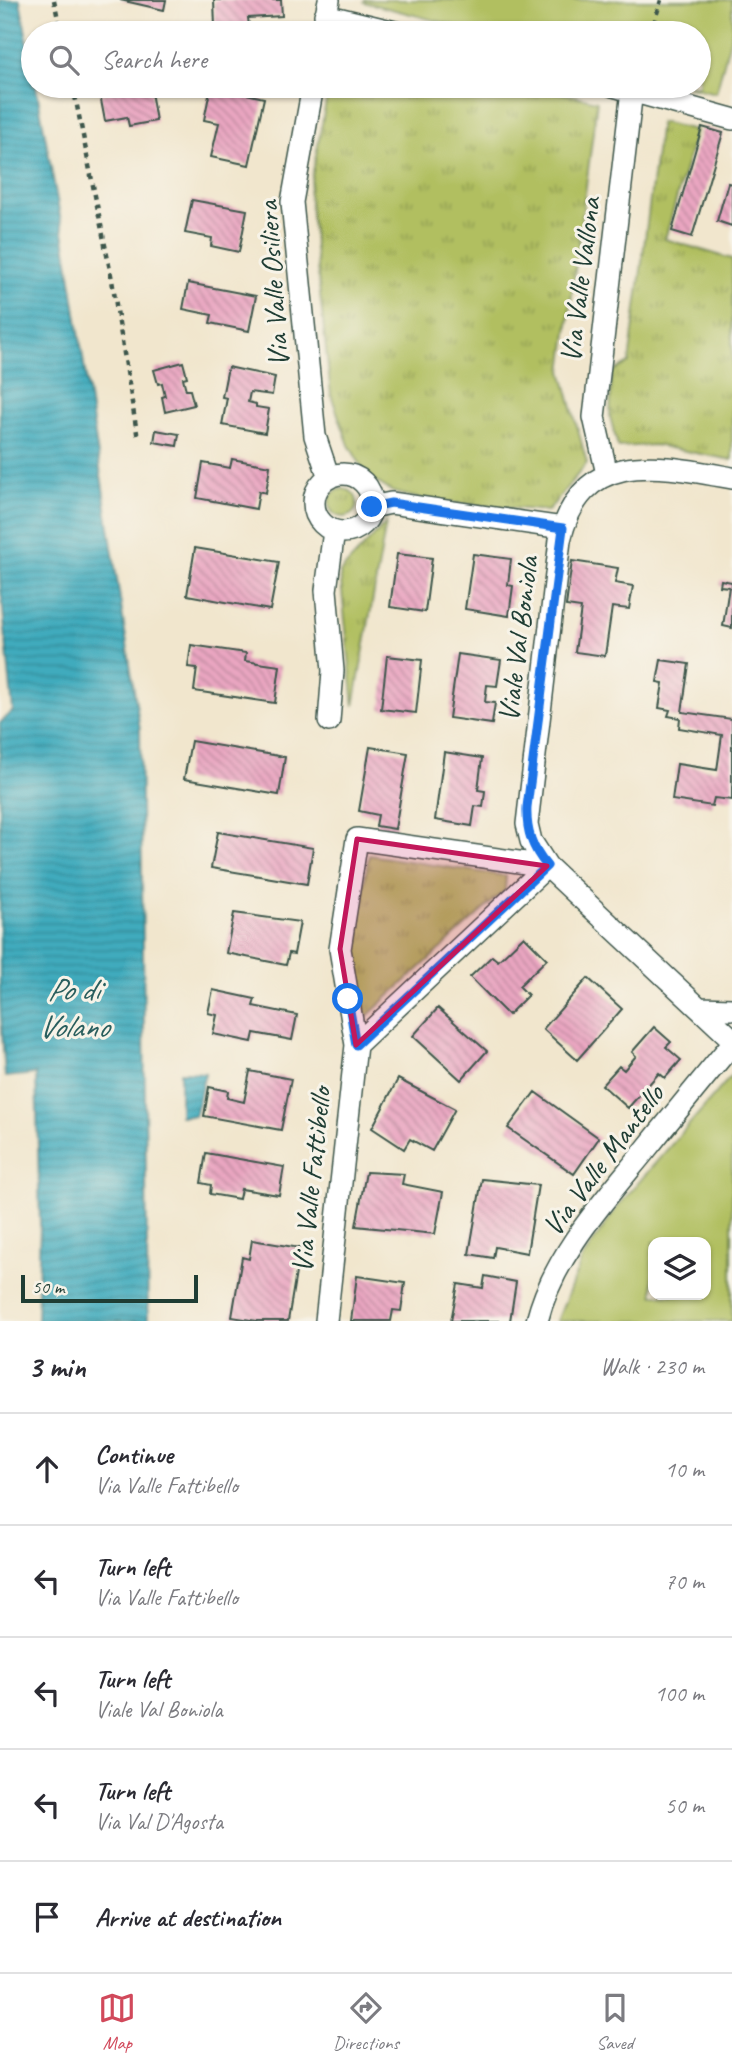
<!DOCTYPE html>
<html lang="en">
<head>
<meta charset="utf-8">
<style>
  :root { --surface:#fff; --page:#f2f2f3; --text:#2b2b33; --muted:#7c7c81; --line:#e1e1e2; --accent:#d1495b }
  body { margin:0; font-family:Caveat,sans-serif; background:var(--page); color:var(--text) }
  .controls { position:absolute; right:21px; bottom:21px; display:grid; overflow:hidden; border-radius:14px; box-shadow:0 2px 5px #0004 }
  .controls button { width:63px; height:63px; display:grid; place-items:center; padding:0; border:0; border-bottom:2px solid var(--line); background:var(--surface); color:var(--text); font:35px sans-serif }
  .scale { position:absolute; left:21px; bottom:18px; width:177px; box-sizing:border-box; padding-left:7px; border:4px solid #1f3d34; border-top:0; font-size:19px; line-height:24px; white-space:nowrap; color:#1f3d34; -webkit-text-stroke:5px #f7f3e8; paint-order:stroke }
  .stop { position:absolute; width:21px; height:21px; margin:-16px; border:5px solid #1a73e8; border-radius:50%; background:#fff }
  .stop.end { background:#1a73e8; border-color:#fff; box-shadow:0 2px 7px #0008 }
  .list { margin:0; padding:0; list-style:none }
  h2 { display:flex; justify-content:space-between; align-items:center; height:91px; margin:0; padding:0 28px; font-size:30px }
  h2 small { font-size:23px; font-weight:400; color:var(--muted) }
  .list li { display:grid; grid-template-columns:46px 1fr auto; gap:21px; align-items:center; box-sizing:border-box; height:112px; padding:0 28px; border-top:2px solid var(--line) }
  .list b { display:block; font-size:26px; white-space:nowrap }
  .list p { margin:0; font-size:23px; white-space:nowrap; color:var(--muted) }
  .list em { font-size:23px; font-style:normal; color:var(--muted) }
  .icon { flex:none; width:38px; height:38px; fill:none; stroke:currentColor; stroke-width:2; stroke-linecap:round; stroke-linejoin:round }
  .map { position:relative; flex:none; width:732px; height:1321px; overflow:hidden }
  .search { position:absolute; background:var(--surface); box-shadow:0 2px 5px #0004; left:21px; right:21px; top:21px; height:77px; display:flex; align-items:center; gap:18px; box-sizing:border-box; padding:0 24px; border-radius:38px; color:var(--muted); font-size:26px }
  .sheet { height:651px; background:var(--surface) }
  nav { display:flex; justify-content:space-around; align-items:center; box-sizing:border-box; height:98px; border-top:2px solid var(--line); background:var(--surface); font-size:19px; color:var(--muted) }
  nav a { display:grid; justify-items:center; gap:4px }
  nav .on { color:var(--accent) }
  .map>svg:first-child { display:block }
  .grass { fill:url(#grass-tufts); stroke:#687e4a; stroke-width:2 }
  .park { fill:#b1bf61; stroke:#687e4a; stroke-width:2; fill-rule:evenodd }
  .water { fill:url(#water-rules); stroke:#2f7478; stroke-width:2 }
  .building { fill:url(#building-back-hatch) }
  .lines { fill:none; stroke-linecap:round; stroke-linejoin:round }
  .minor-casing { stroke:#3e564b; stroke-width:24 }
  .path { stroke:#3e564b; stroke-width:4.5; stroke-dasharray:5 5; stroke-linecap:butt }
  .minor { stroke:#fff; stroke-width:21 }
  .route { stroke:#1a73e8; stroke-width:9 }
  .marked { fill:#c2185b; fill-opacity:0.2; stroke:#c2185b; stroke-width:5; stroke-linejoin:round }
  .labels { text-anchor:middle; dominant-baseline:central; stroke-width:6; stroke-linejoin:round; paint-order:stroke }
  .street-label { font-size:30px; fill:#1f3d34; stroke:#f7f3e8 }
  .water-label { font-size:32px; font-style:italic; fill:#295e5d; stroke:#f7f3e8 }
</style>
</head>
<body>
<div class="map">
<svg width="732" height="1321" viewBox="0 0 732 1321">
  <defs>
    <pattern id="grass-tufts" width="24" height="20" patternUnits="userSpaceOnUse" patternTransform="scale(1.75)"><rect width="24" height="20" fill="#b1bf61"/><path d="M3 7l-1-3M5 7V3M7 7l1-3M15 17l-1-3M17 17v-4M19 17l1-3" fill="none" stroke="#8f9c51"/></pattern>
    <pattern id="water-rules" width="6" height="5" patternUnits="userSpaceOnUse" patternTransform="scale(1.75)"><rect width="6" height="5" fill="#3fabbd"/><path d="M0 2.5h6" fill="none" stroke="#348c9a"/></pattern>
    <pattern id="building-back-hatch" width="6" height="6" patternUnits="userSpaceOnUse" patternTransform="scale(1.75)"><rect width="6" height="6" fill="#eaa6c1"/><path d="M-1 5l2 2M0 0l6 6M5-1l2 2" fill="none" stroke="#bd889e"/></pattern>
  </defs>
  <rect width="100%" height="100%" fill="#f7f3e8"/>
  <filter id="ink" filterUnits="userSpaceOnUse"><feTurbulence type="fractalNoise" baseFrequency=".0143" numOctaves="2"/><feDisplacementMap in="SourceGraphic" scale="14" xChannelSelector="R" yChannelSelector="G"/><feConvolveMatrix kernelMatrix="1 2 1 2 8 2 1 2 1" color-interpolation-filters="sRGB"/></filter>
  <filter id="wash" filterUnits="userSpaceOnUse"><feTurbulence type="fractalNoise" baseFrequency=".00686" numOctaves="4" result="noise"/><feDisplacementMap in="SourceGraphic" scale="28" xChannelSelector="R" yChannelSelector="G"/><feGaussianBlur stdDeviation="1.57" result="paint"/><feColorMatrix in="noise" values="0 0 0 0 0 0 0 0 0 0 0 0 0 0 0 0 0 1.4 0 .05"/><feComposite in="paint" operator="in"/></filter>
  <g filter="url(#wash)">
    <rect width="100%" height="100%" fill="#f1e6cd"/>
    <path class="grass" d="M329,86H529L597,101L562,371L587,463L548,511L430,501L393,492L367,476L349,445L331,395L309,193Z
      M660,122L696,130L665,239L732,259V460L654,445L618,447L610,417L612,372L629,363Z
      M329 503a14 14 0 1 1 28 0a14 14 0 1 1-28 0Z
      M386,523L354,706L340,572Z
      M369,855L506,876L505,890L366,1017L353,947Z"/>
    <path class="park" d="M365,0H732V32L716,93L687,86H699V33H484L364,2Z
      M732,1075V1321H557L582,1259L618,1206ZM706,1242V1295H653V1242Z"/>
    <path class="water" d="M0,0H20L33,73V86H36L67,254L140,729L148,1321H37L40,1225L36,1074L5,1077L0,1000V723L13,711L0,580Z
      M180,1072L205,1073L195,1116H180Z"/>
    <g id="blocks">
      <path class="building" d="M120,0H166L164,10Z
        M214,0H281L282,16L248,18L249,26H239L240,31L232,32V26L215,27Z
        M118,86H150L156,121L129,126L127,117L105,121L100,95L119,91Z
        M211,86L264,98L249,165L211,157L219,123L204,120Z
        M702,127L723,133L692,237L672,231Z
        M728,183L732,184V226L717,221Z
        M192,200L247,210L239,252L211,246L212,238L185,233Z
        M188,283L256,296L249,331L210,323L212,315L183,309Z
        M183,362L187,377L183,378L186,390H190L194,405L165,412L162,397L165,396L162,383L158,384L154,370Z
        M228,367L275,377L272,395L250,392L248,402L256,404V407L269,409L265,433L222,425L227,398L222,397Z
        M156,430L179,434L177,446L154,442Z
        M232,459L270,466L266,493L259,491L256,509L197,498L203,463L230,468Z
        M195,548L279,562L270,610L187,595Z
        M397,554L432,558L425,612L390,607Z
        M473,554L511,559L508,585L513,586L509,616L465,609Z
        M572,561L618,568L615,583L633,586L629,609L612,607L605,656L575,652L581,608L566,606Z
        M721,580L732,582V628L723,626L729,587L720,586Z
        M191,645L246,653L245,661L280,666L275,703L194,691L197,668L188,667Z
        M458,654L501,660L497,686L487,685L485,702L495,703L492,724L449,718Z
        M387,656L422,660L416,713L381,709Z
        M661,660L689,664L682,712L732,719V800L714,798L712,806L672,800L677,764L717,770L722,735L679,728L680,718L668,716L670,710L659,708L663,683L657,682Z
        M191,741L285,757L279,795L184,779Z
        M370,747L408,753L395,829L376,826L378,815L359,811Z
        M444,752L482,758L478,790L485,791L483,807L475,806L472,826L435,820Z
        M218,832L313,848L307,884L211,868Z
        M234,913L300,922L294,954L289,953L286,965L226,953Z
        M524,936L547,959L519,986L528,995L508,1015L470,977L492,956L498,961Z
        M588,978L622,1009L577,1060L543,1029Z
        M213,990L255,999L253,1006L297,1015L292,1040L254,1033L252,1042L213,1034L217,1015L208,1013Z
        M438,1008L487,1051L461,1080L413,1036Z
        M654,1027L671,1042L666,1047L681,1060L665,1078L659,1073L628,1108L602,1085L619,1066L624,1070L636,1056L632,1052Z
        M250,1071L291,1079L281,1130L204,1116L209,1087L228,1091L227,1098L244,1102Z
        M398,1079L455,1109L432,1151L410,1139L404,1149L372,1128Z
        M535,1092L599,1138L574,1174L508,1128Z
        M206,1153L284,1167L279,1195L241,1189L239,1199L210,1194L211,1185L201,1183Z
        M366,1172L404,1174L402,1184L443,1192L435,1234L356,1226Z
        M482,1179L538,1185L527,1253L495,1247L493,1258L469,1254Z
        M252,1240L300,1248L288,1321H257L232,1317L242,1257L249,1259Z
        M357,1276L405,1283L401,1311L393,1310L391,1321H351Z
        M485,1276L516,1282L510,1321H451L458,1284L483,1288Z"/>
    </g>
  </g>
  <g filter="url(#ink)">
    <use href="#blocks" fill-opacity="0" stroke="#3e564b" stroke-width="2"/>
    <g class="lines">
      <g class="minor-casing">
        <path id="minor" d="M325,15L399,33
          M322,33L329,0
          M313,86L292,202L315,436L329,478
          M613,86L732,119
          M314 503a29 29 0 1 1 58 0a29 29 0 1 1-58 0Z
          M607,474L594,417L632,90
          M732,478C660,465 582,446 560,540L527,824L531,841L547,866L732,1039
          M372,507L391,503L563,528
          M329,721L333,671L326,590L334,531
          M699,1008L732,1009
          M356,1045L547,866
          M326,1321L356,1045L340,949L357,839L547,866
          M537,1321C553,1257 602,1203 643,1153C672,1117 702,1080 732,1044"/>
      </g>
      <path class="path" d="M54,0L61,33
        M651,33L661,0
        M73,86L112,280L138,439"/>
      <use href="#minor" class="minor"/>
    </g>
  </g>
  <g class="lines" filter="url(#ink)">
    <path class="route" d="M348,999L356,1045L547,866C532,848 526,831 527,807L563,528L391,503L372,507"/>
  </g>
  <path class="marked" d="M357,839L547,866L356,1045L340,949Z"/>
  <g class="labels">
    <g class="street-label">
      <text transform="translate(580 280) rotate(-83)">Via Valle Vallona</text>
      <text transform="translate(273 284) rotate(-94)">Via Valle Osiliera</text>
      <text transform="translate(518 639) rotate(-83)">Viale Val Boniola</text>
      <text transform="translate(603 1160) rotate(-53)">Via Valle Mantello</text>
      <text transform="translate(311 1180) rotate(-84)">Via Valle Fattibello</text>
    </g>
    <g class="water-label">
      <text x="73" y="989">Po di<tspan x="73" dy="37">Volano</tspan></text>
    </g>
  </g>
</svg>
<div class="controls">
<button><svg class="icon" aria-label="layers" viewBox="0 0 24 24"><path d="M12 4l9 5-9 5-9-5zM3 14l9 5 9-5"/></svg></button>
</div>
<div class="scale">50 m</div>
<div class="stop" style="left:348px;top:999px"></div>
<div class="stop end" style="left:372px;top:507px"></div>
<div class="search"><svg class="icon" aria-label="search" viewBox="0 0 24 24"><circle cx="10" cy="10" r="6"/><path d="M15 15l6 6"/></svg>Search here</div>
</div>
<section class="sheet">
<h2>3 min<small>Walk · 230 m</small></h2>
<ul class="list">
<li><svg class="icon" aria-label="ahead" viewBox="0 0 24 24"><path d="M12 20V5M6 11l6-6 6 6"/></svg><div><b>Continue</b><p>Via Valle Fattibello</p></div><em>10 m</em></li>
<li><svg class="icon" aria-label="left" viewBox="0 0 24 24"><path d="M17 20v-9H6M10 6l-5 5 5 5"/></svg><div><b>Turn left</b><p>Via Valle Fattibello</p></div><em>70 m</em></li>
<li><svg class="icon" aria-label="left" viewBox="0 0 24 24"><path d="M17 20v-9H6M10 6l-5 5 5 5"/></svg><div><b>Turn left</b><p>Viale Val Boniola</p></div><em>100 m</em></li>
<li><svg class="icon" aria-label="left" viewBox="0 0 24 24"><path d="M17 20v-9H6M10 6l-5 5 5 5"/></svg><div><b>Turn left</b><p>Via Val D'Agosta</p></div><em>50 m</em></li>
<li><svg class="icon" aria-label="arrive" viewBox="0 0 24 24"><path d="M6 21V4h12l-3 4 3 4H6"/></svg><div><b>Arrive at destination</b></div></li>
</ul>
</section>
<nav>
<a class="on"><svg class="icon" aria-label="map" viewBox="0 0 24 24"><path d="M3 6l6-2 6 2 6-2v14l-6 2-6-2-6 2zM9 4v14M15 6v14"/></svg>Map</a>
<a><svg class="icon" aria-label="directions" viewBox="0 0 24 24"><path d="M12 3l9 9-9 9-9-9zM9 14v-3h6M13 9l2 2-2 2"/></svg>Directions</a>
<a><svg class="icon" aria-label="saved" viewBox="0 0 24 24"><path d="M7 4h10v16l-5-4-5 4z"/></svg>Saved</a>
</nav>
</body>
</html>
